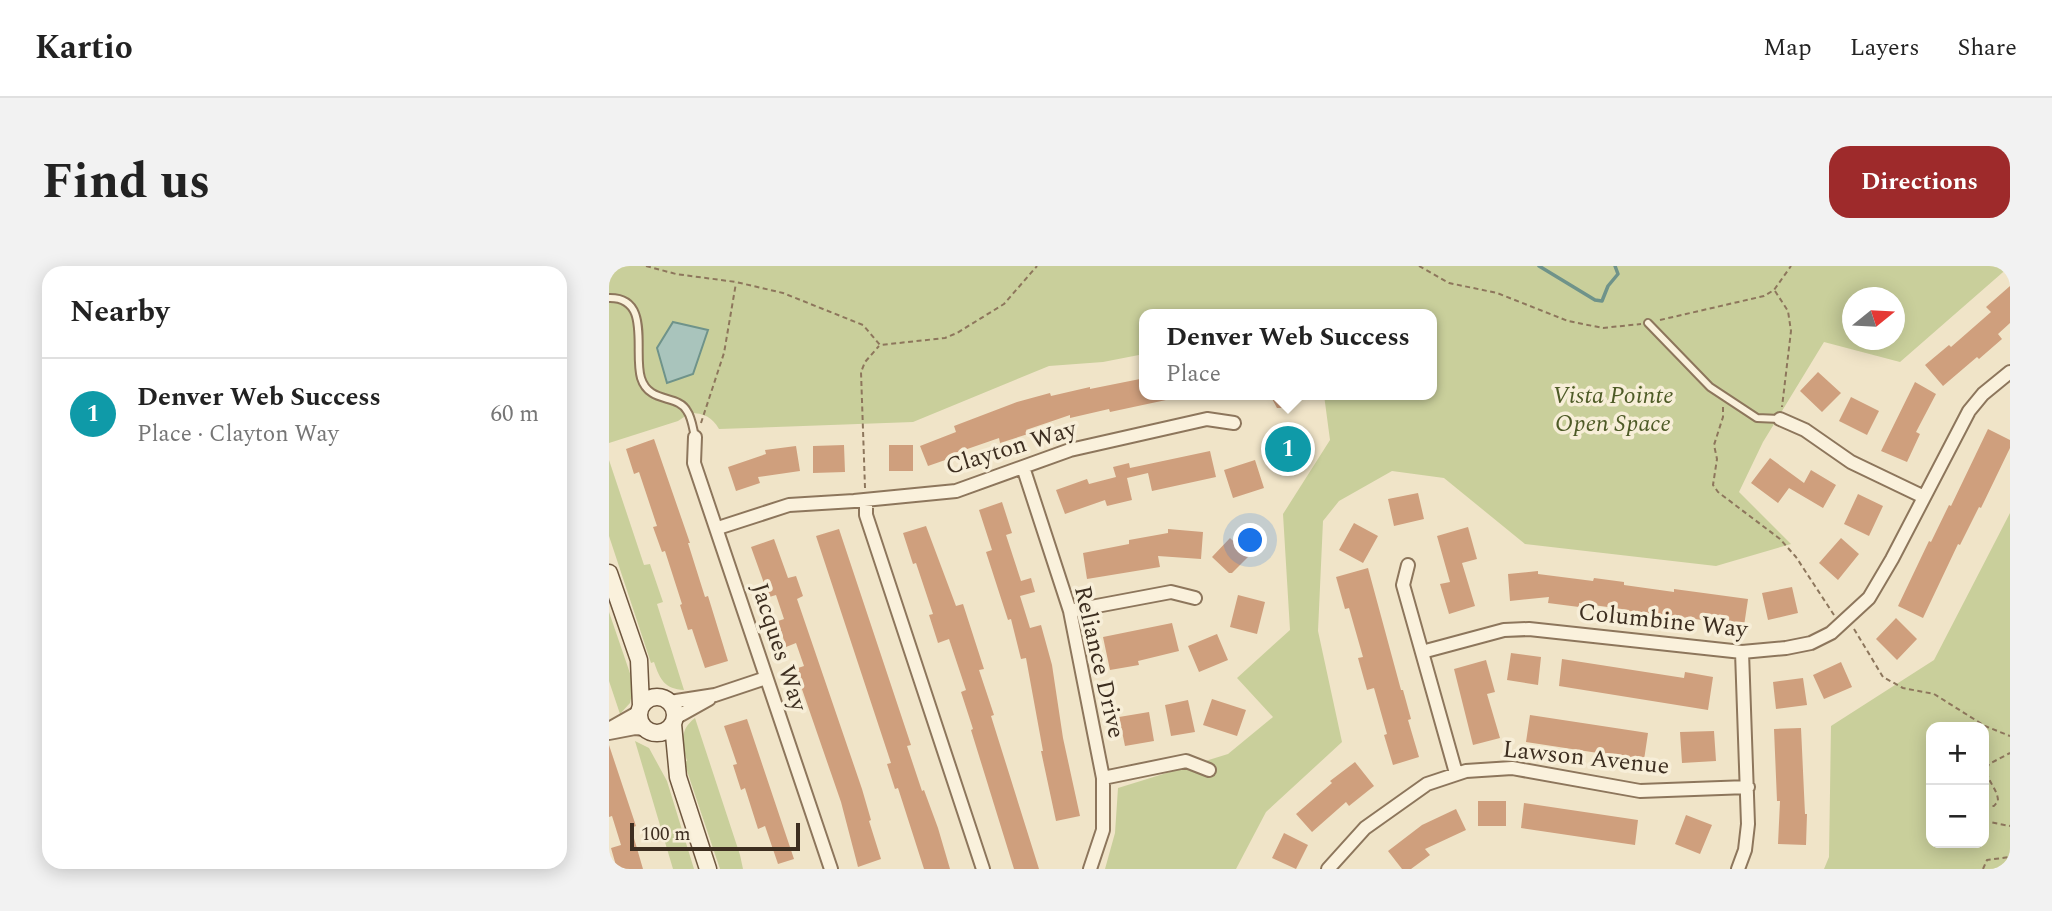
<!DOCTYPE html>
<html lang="en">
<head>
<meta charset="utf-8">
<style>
  :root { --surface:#fff; --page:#f2f2f2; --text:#222; --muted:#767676; --line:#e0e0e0; --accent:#9e2a2b }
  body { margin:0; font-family:Spectral,serif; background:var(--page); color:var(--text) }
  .controls { position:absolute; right:21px; bottom:21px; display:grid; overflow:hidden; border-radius:14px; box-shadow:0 4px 18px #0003 }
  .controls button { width:63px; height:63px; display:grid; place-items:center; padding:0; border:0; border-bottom:2px solid var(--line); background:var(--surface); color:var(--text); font:35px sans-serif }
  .compass { position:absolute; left:1233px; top:21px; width:63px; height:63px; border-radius:50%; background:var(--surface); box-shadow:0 4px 18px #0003; rotate:72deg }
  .scale { position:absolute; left:21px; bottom:18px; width:170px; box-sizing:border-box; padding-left:7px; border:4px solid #3d2e20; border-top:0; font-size:19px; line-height:24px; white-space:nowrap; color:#3d2e20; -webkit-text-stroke:5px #f7eed8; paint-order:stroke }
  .you { position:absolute; left:642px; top:275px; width:24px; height:24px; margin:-18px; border:5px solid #fff; border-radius:50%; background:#1a73e8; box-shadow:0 0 0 10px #1a73e833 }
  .badge { display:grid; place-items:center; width:46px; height:46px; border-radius:50%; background:var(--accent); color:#fff; font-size:23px; font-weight:700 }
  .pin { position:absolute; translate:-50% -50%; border:4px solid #fff; box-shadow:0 2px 7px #0006 }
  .popup { position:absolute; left:530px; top:43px; width:298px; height:91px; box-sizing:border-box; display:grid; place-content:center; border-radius:14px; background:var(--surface); filter:drop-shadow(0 2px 5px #0005); font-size:23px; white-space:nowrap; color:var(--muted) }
  .popup b { font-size:26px; color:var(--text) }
  .popup::after { content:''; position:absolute; left:50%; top:100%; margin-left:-14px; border:14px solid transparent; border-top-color:var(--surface) }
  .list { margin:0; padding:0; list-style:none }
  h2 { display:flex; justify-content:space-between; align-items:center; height:91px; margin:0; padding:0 28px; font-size:30px }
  h2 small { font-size:23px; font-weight:400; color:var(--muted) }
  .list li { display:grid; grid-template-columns:46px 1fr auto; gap:21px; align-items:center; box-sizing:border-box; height:112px; padding:0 28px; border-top:2px solid var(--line) }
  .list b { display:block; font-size:26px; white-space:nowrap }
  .list p { margin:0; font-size:23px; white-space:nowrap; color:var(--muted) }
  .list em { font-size:23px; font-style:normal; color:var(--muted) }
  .map { position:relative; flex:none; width:1401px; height:603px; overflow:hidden; border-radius:21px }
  header { display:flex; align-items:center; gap:42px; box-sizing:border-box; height:98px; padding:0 35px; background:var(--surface); border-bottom:2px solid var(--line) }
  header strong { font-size:33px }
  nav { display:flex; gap:38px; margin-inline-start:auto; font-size:24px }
  .intro { display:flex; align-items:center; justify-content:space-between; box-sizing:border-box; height:168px; padding:0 42px }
  h1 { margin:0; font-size:49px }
  .button { padding:18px 32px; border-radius:21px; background:var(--accent); color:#fff; font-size:24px; font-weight:700 }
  main { display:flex; gap:42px; padding:0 42px }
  aside { flex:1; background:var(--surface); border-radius:21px; box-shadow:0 4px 18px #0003 }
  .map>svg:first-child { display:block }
  .green { fill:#c9cf9b; fill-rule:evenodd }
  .water { fill:#a9c4bc; stroke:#6f938a; stroke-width:2 }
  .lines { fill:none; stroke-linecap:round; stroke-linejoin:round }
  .stream { stroke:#6f938a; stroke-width:3.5 }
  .building { fill:#cf9f7d }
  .lane-casing { stroke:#8d765c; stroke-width:10 }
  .street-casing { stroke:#8d765c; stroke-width:16 }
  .secondary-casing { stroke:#6f573f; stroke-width:19 }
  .path { stroke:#8d765c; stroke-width:2; stroke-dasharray:5 3.5; stroke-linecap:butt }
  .lane { stroke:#faf1dc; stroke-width:6 }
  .street { stroke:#faf1dc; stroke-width:12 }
  .secondary { stroke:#faf1dc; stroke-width:16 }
  .labels { text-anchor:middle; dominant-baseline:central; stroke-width:7; stroke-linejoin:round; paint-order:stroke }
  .park-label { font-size:24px; font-style:italic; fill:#4d5a26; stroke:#f7eed8 }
  .street-label { font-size:24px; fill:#3d2e20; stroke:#f7eed8 }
</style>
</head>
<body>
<header>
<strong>Kartio</strong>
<nav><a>Map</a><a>Layers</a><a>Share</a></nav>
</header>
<div class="intro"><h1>Find us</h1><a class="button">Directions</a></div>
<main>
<aside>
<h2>Nearby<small></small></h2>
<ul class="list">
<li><span class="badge" style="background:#0f9aa8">1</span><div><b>Denver Web Success</b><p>Place · Clayton Way</p></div><em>60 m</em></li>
</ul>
</aside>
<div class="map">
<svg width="1401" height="603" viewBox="0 0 1401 603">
  <rect width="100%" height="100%" fill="#f0e4c8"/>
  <path class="green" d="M0,0H1401L1291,96L1215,76L1154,176L1130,226L1182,278L1107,300L916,278L835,212L783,205L730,235L714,255L709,365L733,476L657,546L627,603H496L506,567L509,522L619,488L664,451L628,412L681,364L674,248L721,174L715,129H822V48H536L535,88L494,96L440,100L304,156L110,163C103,151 95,147 81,147L69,155L0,177ZM1244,32H1286V74H1244Z
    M0,194L35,299L41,298L54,336L48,338L75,424C56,423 51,414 45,396L42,397L0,270Z
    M1401,247V603H1215L1220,591L1222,460L1325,394ZM1322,461H1375V577H1322Z
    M0,346L25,419L21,437L11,448L0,415Z
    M86,452L131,589L134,603H111L75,496L78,495C73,478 70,464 86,452Z
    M26,475L40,482L58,515L85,603H64Z"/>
  <path class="water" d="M64,56L99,64L84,108L58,117L48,82Z"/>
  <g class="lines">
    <path class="stream" d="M930,0L986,34L993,35L999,20L1009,8L1006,0"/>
  </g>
  <path class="building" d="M1401,20V57L1389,68L1393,73L1370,93L1368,91L1334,120L1316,99L1340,79L1342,81L1382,46L1377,41Z
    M1209,106L1232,127L1213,146L1191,125Z
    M536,112V129H557V134L501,146L500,143L461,152V149L417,164L419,168L391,177L390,172L341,189L342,192L319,200L311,180L347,166L345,160L408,136L441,127L442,130L481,121V123Z
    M1306,116L1327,128L1307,166L1311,168L1298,196L1272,185Z
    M661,129H694L672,142H668Z
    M1242,131L1270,145L1258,169L1230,155Z
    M673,163L696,171L685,203L662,195Z
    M1379,163L1401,174V182L1372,242L1370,241L1351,279L1349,278L1314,352L1289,340L1320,275L1322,276L1340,239L1342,240Z
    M45,173L81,277H79L96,331L99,330L119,395L96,402L83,363L79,364L71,339L73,338L56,285L53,286L44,261L48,260L30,206L25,208L17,183Z
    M235,179L236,206L204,207V180Z
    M280,179H304V205H280Z
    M187,180L191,205L149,211L151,217L127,225L119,201L157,188L156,184Z
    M601,185L607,211L543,225L539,207L518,212L523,234L498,240L496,234L456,248L447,224L478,213L480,218L507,211L504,201L520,197L521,202Z
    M1161,192L1195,217L1202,204L1227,219L1214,242L1180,222L1169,237L1142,217Z
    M646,194L655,222L624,232L615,204Z
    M809,227L815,253L785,260L779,233Z
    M1249,228L1274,240L1260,270L1235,258Z
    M393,236L403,267L397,269L412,315L422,312L426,326L411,330L421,362L432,359L443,399L454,472L471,550L447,555L432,485H434L417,392L412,393L402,353L399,354L377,286L383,284L370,244Z
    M745,257L769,270L754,297L730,284Z
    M317,260L347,340L354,338L375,403L370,404L385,449L382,450L430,603H405L362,464L364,463L352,426L357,424L340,373L329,377L320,349L324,348L307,297L304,298L294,267Z
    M859,261L868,293L853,297L866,340L840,348L831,318L841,316L828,270Z
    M230,263L302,479L298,480L313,525L315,524L329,562L341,603H315L289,522L286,523L278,498L282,497L207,270Z
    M559,263L594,266L592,293L549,290L551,301L478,313L474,287L520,278V274L559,267Z
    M621,272L640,290L623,307H620L603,291Z
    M1232,272L1250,288L1229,314L1210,297Z
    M165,273L179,312L187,310L194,330L188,333L253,523L262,554L260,555L272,593L249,601L232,536L186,403L195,400L187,377L177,381L169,355L175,353L167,329L157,332L153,321L156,320L142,281Z
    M759,302L792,424H794L802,453L799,454L810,491L784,499L775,469L778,468L765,422L758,424L749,392L754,391L740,342L736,343L727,311Z
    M929,305V308L984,315L985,312L1015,316V319L1065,326V323L1139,333L1135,360L1051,348V352L1020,347V344L970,337V341L939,337L940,331L901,335L899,308Z
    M1183,321L1189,347L1159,354L1153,327Z
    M629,329L656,336L648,368L621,361Z
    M1287,352L1308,373L1288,394L1267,373Z
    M563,357L570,385L529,395L530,399L501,404L494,371Z
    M608,368L619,394L590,406L579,380Z
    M902,387L932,391L929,419L898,414Z
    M953,393L1075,412L1076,406L1104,411L1099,444L950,420Z
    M877,394L886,426L878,428L891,472L864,479L845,403Z
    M1232,396L1243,421L1215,433L1204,409Z
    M1194,412L1198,439L1167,443L1164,416Z
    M603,433L637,444L628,470L594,459Z
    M579,434L586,466L562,470L556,439Z
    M540,446L545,475L516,480L510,451Z
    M921,449L1039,467L1035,494L917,476Z
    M138,453L185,593L169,598L156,560L149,563L136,522L132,524L124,499L128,498L115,460Z
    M1192,462L1196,548H1198L1197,579L1169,578L1171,535H1168L1165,463Z
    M1105,465L1107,495L1073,497L1071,466Z
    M0,479L27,560L22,562L34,603H8L2,582L12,579L3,550L0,551Z
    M746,496L765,520L740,540L737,536L703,566L687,548L723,517L721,515Z
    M869,535H897V560H869Z
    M915,537L1029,554L1026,579L912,562Z
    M847,543L857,564L816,583L821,589L802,603H793L779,585L813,559Z
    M1077,549L1103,559L1091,588L1066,578Z
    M675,567L699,579L687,603L663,592Z"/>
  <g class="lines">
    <g class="lane-casing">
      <path id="lane" d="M0,32C43,31 24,86 32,112C40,138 69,128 78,145C83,152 84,163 86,171
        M1039,57L1101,121L1148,152L1171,153"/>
    </g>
    <g class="street-casing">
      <path id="street" d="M1171,153L1196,164L1242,196L1315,231
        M86,171L85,197L222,603
        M414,201L461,345L494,512V564L481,603
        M257,234V249L374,603
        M109,262L180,239L245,235L347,225L461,184L598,153L625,157
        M799,299L794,319L847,507
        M461,345L562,326L586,332
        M813,386L895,364L920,363L1133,386L1177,382L1202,377L1222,367L1260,332L1283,293L1360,145L1374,128L1401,106
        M61,436L106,429L157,412
        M66,452L100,433
        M0,463L30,446
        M0,467L26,462L36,463
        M494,512L577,495L600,504
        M719,603L756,562L818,518L857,505L903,502L1031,525L1139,521
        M1129,603L1136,584L1139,558L1133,386"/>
    </g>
    <g class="secondary-casing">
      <path id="secondary" d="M0,307L30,394L32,440
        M30 449a18 18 0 1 1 36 0a18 18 0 1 1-36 0Z
        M64,458L69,511L99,603"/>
    </g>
    <path class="path" d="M37,0L67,8L127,16L174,27L254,59L271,79L336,72L348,67L395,38L428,0
      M810,0L840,17L888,27L959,55L994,62L1032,58
      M1166,25L1179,45L1182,65L1173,141
      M1051,54L1155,30L1165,24L1182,0
      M1114,141V151L1105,179L1108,193L1104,219L1109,226L1171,273L1187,291L1225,349
      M92,157L115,87L127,17
      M256,222L252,106L256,96L270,80
      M1245,363L1274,411L1294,422L1325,428L1376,460L1401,470
      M1375,540H1385L1389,535C1389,521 1373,512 1380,498L1401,487
      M1375,555L1401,560
      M1374,603L1378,594L1401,591"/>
    <use href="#lane" class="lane"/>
    <use href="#street" class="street"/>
    <use href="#secondary" class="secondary"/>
  </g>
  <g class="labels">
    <g class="park-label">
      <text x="1004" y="130">Vista Pointe<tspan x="1004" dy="28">Open Space</tspan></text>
    </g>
    <g class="street-label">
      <text transform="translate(402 182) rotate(-17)">Clayton Way</text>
      <text transform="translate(1054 355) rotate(6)">Columbine Way</text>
      <text transform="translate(170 381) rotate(72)">Jacques Way</text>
      <text transform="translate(490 396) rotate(77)">Reliance Drive</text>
      <text transform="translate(977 492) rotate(6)">Lawson Avenue</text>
    </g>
  </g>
</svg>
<div class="controls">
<button>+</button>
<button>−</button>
</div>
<svg class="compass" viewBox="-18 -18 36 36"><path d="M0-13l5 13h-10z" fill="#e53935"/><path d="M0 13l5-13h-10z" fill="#767676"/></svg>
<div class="scale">100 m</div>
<div class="you"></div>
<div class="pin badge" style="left:679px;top:183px;background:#0f9aa8">1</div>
<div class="popup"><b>Denver Web Success</b>Place</div>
</div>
</main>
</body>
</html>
